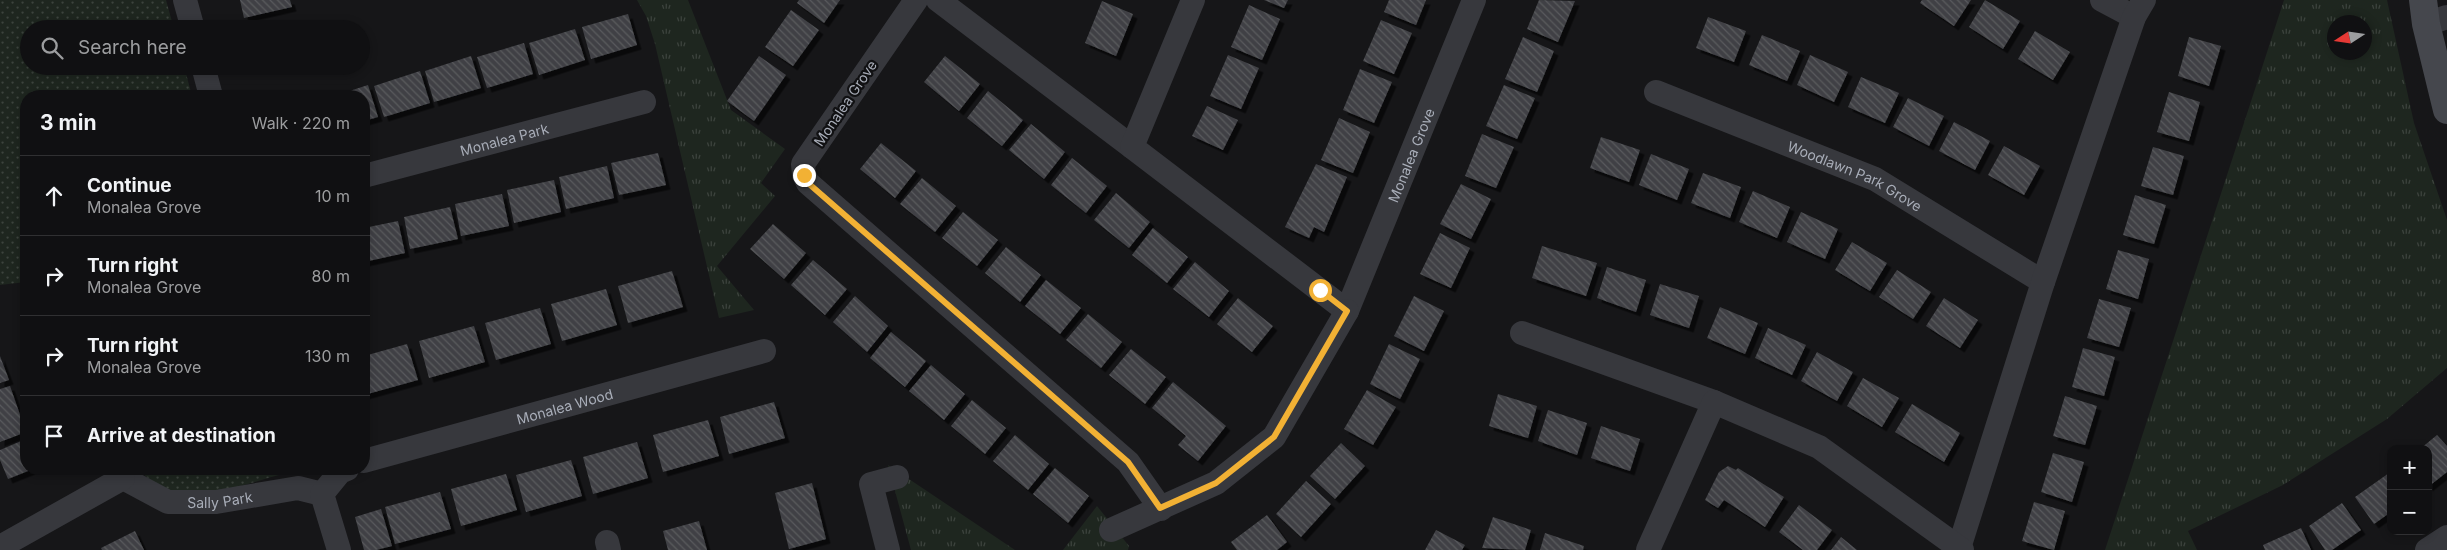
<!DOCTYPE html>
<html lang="en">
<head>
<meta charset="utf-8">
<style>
  :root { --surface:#101012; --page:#1e1e20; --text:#f1f3f6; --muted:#9c9d9f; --line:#303032 }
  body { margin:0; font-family:Inter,sans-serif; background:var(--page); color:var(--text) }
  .controls { position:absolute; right:15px; bottom:15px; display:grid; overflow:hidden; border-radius:10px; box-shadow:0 2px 8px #0003 }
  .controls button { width:45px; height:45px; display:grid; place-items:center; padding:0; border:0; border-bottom:1px solid var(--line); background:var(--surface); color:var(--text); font:25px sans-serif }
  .compass { position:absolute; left:2327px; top:15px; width:45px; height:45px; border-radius:50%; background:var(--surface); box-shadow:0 2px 8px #0003; rotate:258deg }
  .stop { position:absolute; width:15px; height:15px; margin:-11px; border:4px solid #f2b134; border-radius:50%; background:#fff }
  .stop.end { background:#f2b134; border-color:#fff; box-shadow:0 1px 5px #0008 }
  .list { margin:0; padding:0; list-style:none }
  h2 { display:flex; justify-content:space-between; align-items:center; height:65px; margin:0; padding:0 20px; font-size:21px }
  h2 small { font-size:16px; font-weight:400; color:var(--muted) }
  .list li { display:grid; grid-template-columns:32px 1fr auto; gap:15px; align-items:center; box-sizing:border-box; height:80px; padding:0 20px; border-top:1px solid var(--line) }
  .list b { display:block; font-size:19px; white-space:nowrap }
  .list p { margin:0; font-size:16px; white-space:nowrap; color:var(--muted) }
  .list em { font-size:16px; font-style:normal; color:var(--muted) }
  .icon { flex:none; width:28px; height:28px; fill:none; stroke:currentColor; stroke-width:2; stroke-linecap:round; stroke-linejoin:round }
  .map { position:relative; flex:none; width:2447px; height:550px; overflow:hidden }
  .search { position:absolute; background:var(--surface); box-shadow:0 2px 8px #0003; left:20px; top:20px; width:350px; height:55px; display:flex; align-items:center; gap:12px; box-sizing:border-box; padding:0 18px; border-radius:28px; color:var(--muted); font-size:19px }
  .panel { position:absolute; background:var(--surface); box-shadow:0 2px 8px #0003; left:20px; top:90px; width:350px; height:385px; border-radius:20px }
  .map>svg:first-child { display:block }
  .grass { fill:url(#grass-tufts); fill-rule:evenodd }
  .park { fill:url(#park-dots) }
  .building { fill:url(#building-back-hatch); filter:url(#shadow) }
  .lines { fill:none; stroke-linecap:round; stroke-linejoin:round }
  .street { stroke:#37383d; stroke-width:24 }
  .secondary { stroke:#45474d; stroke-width:28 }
  .route { stroke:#f2b134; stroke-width:6 }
  .labels { text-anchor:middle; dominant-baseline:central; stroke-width:4.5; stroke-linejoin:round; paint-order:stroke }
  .street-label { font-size:14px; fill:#a8adb8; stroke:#111113 }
</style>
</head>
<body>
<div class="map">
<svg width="2447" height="550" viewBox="0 0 2447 550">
  <defs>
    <pattern id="grass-tufts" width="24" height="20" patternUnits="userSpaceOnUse" patternTransform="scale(1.25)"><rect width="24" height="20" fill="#1e261f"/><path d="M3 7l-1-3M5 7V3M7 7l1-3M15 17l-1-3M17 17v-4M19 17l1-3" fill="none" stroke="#3c433d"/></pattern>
    <pattern id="park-dots" width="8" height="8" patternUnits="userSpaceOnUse" patternTransform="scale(1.25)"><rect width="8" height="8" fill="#1e261f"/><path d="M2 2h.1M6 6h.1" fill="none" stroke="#3c433d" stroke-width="1.8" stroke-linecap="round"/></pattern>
    <pattern id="building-back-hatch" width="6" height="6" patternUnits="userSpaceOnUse" patternTransform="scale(1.25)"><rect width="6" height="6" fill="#404145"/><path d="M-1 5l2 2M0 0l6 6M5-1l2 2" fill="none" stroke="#595a5e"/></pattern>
    <filter id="shadow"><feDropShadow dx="4.5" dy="4.5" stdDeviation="0" flood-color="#0009"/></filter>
  </defs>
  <rect width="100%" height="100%" fill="#161618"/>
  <path class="grass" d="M637,0H688L731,110L785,149L761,183L775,196L717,266L754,310L719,318L655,44L646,16Z
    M2284,0H2387L2414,123L2447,220V368L2387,419L2283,485L2188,531L2197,550H2105ZM2364,22V52H2334V22Z
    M888,465L1015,550H911Z
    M1097,506L1129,546L1128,550H1063Z"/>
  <path class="park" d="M0,0H166L174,29H29V66H184L192,96H26V282L0,285Z
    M138,469H282L283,474C251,482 210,499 177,493C162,491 147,478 138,469Z"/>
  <path class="building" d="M240,0H290L292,7L244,18Z
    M799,0H840L824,23L797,3Z
    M1264,0H1288L1284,8Z
    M1389,0H1426L1416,25L1384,12Z
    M1539,0L1575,1L1558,42L1527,29Z
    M1922,0H1971L1954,26L1920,3Z
    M1985,0L2020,21L2003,49L1969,27Z
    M1102,1L1133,14L1116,56L1085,43Z
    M1249,5L1280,19L1262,60L1231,47Z
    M791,10L819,30L793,66L765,47Z
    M628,14L637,45L591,59L582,27Z
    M1708,17L1746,31L1734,62L1696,48Z
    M1381,20L1412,33L1394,74L1363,61Z
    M575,29L585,60L539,75L529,43Z
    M2035,31L2070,52L2053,80L2018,59Z
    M1762,35L1800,51L1787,81L1749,65Z
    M1523,37L1554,51L1537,92L1505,79Z
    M2189,37L2221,46L2209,86L2178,76Z
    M524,43L533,74L487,88L477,57Z
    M1228,55L1259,68L1241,109L1210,96Z
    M1810,55L1848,72L1834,102L1797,85Z
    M471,56L481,88L434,102L425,71Z
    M759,56L786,75L754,121L727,101Z
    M945,56L980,84L959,111L924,82Z
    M1360,69L1392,82L1374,123L1343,110Z
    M420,71L430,103L384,117L374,86Z
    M1861,77L1899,93L1885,123L1848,107Z
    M368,85L378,117L364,121V96H334Z
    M1504,85L1535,98L1517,139L1486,126Z
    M988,91L1023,120L1002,146L967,118Z
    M2169,92L2200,102L2189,141L2157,132Z
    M1908,98L1944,116L1929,146L1893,127Z
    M1207,106L1238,120L1223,150L1192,136Z
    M1339,118L1370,132L1353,173L1321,160Z
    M1954,122L1990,141L1975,170L1939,151Z
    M1031,124L1065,152L1044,179L1009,150Z
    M1482,134L1514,147L1496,188L1465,176Z
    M1601,137L1640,150L1629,182L1590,168Z
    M881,143L916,171L895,198L860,169Z
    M2004,146L2040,166L2024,195L1988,175Z
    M2153,147L2184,156L2173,195L2141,186Z
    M658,153L666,185L619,195L611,163Z
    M1651,154L1689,169L1677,200L1639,185Z
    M1072,158L1107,186L1086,213L1051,185Z
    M1316,164L1347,177L1324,232L1314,227L1309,238L1285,227Z
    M607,166L614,198L566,209L559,177Z
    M1703,173L1741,187L1730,218L1691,203Z
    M922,178L956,206L935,232L900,204Z
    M554,180L561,212L514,223L507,190Z
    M1461,184L1491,199L1471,239L1440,224Z
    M1753,191L1790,207L1777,238L1739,222Z
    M1116,193L1150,222L1129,248L1094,220Z
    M502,194L509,226L461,236L455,204Z
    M2135,195L2166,205L2154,244L2123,235Z
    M450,207L458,239L410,249L404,217Z
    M963,212L998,240L977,266L942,238Z
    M1801,212L1838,229L1825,259L1787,242Z
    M398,221L405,253L364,262V228Z
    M773,224L806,253L784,279L750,249Z
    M1153,228L1188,257L1167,283L1132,255Z
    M1440,233L1470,248L1451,288L1420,274Z
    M1852,242L1887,263L1870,291L1835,270Z
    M1542,246L1597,263L1586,296L1532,278Z
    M1006,247L1041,275L1020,302L985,273Z
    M2118,250L2149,259L2138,299L2106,289Z
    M813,260L847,289L825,315L791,285Z
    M1195,262L1229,291L1209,317L1173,289Z
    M1607,267L1646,280L1636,312L1597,298Z
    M1897,270L1931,292L1913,319L1879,297Z
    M672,271L683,307L628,323L618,286Z
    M1046,280L1081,308L1060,334L1025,306Z
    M1660,284L1699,296L1689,328L1650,315Z
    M606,289L617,325L562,341L551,304Z
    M855,296L888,326L867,352L833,322Z
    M1414,296L1444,311L1424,351L1394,336Z
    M1238,298L1273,326L1252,352L1217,324Z
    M1944,298L1978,320L1960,348L1926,326Z
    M2099,299L2131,308L2119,347L2087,338Z
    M1720,307L1758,323L1745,354L1707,338Z
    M540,308L551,344L496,360L485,323Z
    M1088,314L1122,342L1101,368L1066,340Z
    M474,326L485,362L429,378L419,341Z
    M1768,328L1806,345L1792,375L1755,358Z
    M891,332L926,361L905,387L870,358Z
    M407,344L418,380L364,395V356Z
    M1389,344L1420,359L1400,399L1370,384Z
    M2083,348L2115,357L2104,396L2072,387Z
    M1131,349L1166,377L1145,404L1109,375Z
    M1817,352L1853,372L1837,401L1801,381Z
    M0,356L9,380L0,383Z
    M931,365L965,394L944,420L909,391Z
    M1863,378L1899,398L1882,427L1847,406Z
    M1173,382L1226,426L1198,461L1178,445L1186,436L1152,408Z
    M10,386L26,432L0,442V389Z
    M1367,390L1396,407L1373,445L1344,429Z
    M1498,394L1537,406L1528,438L1489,426Z
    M2065,396L2097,406L2085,445L2053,436Z
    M972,400L1006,428L985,454L951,426Z
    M774,402L785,438L729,454L720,417Z
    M1912,404L1960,433L1944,462L1895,432Z
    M1548,410L1587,423L1577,455L1538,441Z
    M708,420L719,456L663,472L653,435Z
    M1601,426L1640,439L1630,471L1591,458Z
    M1015,435L1049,464L1028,490L993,461Z
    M2437,435L2447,446V472L2428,487V449H2420Z
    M26,439V469H33L8,479L0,460V450Z
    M637,442L648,478L593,494L583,457Z
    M1341,443L1365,466L1335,499L1310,476Z
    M2053,453L2084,462L2072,502L2041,492Z
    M571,460L582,496L526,512L516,475Z
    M1728,466L1736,470L1738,468L1784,497L1765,527L1724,500L1718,508L1705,500L1719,472Z
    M1055,468L1089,496L1068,523L1033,494Z
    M2389,473L2391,512L2374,524L2355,497Z
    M506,474L517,510L461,526L451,489Z
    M1306,481L1331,504L1301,537L1276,514Z
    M812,483L826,539L789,549L775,493Z
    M440,492L451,529L395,544L385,507Z
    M2034,502L2065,511L2054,550L2022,541Z
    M2342,503L2361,530L2332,550H2325L2309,526Z
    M1799,505L1832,530L1817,550H1803L1779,532Z
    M381,509L392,546L376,550H364L355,517Z
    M1267,515L1287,542L1277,550H1237L1231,542Z
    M1493,517L1531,530L1525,550L1482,548Z
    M699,521L707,550H668L663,531Z
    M2301,528L2311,550H2265L2263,545Z
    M1436,530L1465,545L1462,550H1425Z
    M135,531L144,550H102L101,548Z
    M1545,533L1584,546L1583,550H1540Z
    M1841,537L1857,550H1831Z"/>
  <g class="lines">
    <g class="street">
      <path d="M185,0L193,29"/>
      <path d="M916,0L803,164L804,175L808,183L1128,462L1161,509"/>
      <path d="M938,0L1132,147"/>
      <path id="s1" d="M1193,0L1132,147L1347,311L1474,0"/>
      <path d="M2102,0L2134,17"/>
      <path d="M2426,24L2447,17"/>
      <path d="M203,66L211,96"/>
      <path id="s2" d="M1656,92L1875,179L2043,282"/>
      <path id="s3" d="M364,176L644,102"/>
      <path d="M1522,333L1714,402"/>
      <path id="s4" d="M364,461L764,351"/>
      <path id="s5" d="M115,469L123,478L168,502H216L298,488L322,494"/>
      <path d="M1111,530L1216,483L1274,437L1347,311"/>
      <path d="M607,542L609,550"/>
      <path d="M0,547L123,478"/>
      <path d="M1959,548L2043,282L2134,17L2144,0"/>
      <path d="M339,550L322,494L340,472L347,469"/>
      <path d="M888,550L871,484L897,477"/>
      <path d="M1648,550L1714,402L1819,447L1962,550"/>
      <path d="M2427,550L2447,537"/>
    </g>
    <path class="secondary" d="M2423,0L2426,24L2447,110"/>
  </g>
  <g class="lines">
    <path class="route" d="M804,175L808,183L1128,462L1160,508L1216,483L1274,437L1347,311L1320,290"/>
  </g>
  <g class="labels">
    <g class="street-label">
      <text transform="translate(845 103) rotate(-56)">Monalea Grove</text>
      <text stroke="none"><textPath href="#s3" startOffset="145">Monalea Park</textPath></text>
      <text stroke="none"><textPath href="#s1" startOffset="598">Monalea Grove</textPath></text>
      <text stroke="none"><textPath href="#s2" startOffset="216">Woodlawn Park Grove</textPath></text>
      <text stroke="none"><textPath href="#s4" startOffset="208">Monalea Wood</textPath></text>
      <text stroke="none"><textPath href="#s5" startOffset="115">Sally Park</textPath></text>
    </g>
  </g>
</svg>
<div class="controls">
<button>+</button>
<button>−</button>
</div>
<svg class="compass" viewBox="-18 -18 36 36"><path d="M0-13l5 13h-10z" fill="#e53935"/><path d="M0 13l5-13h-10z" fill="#9c9d9f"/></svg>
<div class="stop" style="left:1320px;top:290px"></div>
<div class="stop end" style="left:804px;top:175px"></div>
<div class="search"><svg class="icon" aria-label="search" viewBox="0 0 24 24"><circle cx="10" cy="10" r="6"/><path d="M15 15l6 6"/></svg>Search here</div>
<section class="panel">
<h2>3 min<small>Walk · 220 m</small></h2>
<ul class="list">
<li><svg class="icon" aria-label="ahead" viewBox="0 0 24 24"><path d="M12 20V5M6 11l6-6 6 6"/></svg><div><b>Continue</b><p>Monalea Grove</p></div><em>10 m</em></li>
<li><svg class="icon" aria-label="right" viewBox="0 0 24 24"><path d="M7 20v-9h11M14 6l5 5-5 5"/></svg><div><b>Turn right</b><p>Monalea Grove</p></div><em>80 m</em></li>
<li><svg class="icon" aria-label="right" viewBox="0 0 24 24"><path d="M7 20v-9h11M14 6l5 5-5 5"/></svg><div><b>Turn right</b><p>Monalea Grove</p></div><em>130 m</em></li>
<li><svg class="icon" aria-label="arrive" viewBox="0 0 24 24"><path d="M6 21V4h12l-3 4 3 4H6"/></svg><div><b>Arrive at destination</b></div></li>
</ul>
</section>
</div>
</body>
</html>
